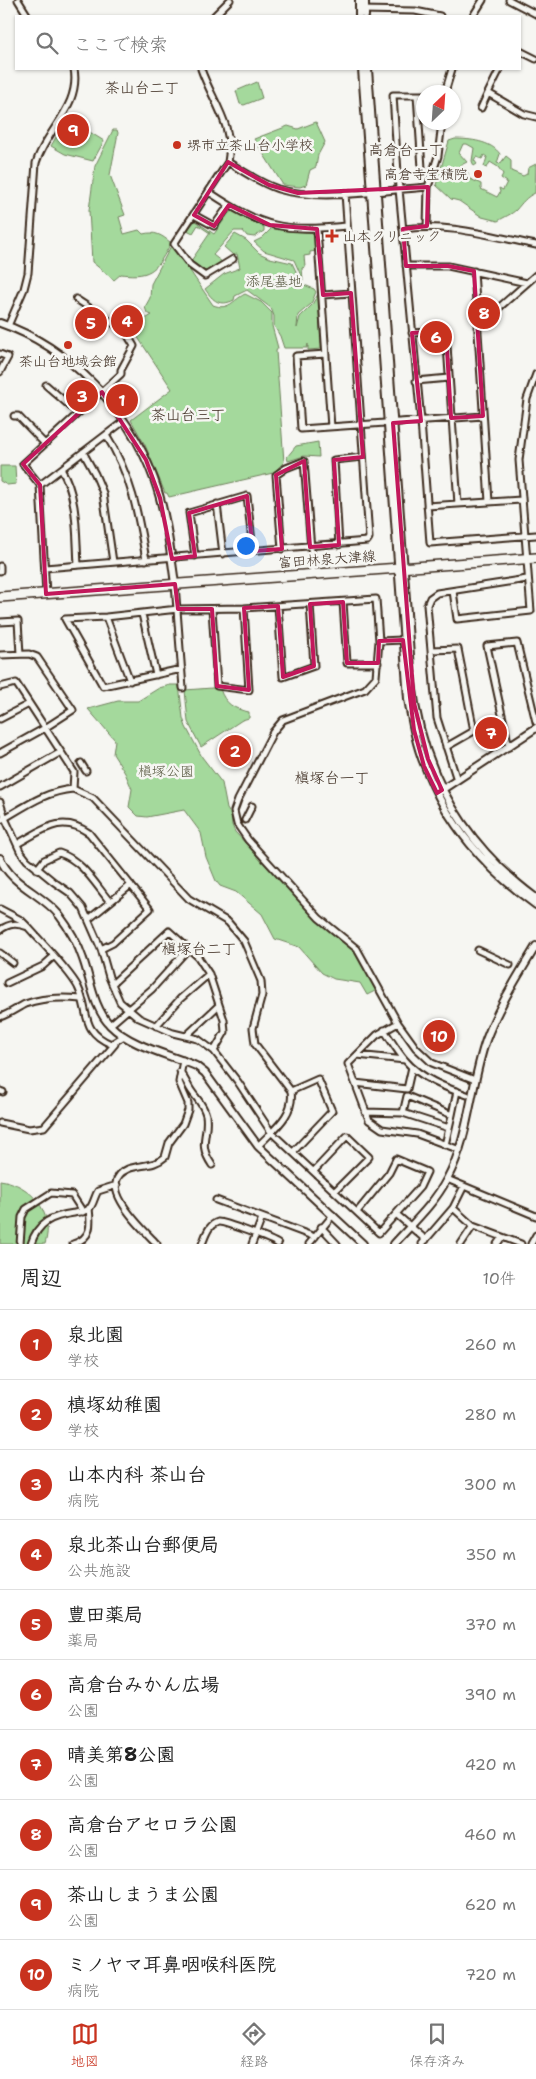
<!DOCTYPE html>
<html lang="ja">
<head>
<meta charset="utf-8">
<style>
  :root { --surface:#fff; --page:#f6f6f6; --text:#222; --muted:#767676; --line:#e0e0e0; --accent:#c8321e }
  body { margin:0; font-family:"Shantell Sans","Klee One",sans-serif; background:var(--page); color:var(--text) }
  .compass { position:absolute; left:416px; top:85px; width:45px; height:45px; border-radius:50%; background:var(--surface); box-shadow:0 1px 4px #0004; rotate:25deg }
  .you { position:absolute; left:245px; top:545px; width:18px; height:18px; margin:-12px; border:4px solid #fff; border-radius:50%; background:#1a73e8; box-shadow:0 0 0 8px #1a73e833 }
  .badge { display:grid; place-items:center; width:32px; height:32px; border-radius:50%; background:var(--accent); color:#fff; font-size:16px; font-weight:700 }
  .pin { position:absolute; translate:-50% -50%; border:2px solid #fff; box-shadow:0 1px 5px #0006 }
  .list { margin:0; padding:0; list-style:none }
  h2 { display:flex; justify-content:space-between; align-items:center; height:65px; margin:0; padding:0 20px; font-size:21px }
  h2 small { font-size:16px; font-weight:400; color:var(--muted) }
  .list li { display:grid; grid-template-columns:32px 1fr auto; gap:15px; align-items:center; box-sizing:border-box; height:70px; padding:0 20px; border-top:1px solid var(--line) }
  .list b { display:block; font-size:19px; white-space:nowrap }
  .list p { margin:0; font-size:16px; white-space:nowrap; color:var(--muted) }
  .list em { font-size:16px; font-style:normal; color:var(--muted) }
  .icon { flex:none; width:28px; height:28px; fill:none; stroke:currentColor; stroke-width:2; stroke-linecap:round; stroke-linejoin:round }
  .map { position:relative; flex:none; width:536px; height:1244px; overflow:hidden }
  .search { position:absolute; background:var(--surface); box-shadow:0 1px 4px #0004; left:15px; right:15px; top:15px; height:55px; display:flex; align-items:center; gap:12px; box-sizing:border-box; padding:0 18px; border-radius:0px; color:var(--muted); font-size:19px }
  .sheet { height:765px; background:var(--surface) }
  nav { display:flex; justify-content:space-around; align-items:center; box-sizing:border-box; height:70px; border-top:1px solid var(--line); background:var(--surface); font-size:14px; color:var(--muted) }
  nav a { display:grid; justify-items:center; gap:2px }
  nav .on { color:var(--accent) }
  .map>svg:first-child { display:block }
  .green { fill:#a4d99c; stroke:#70825d; fill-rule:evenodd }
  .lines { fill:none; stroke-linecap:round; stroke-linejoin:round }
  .minor-casing { stroke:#3b2a1e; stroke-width:9 }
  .tertiary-casing { stroke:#3b2a1e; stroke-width:10 }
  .primary-casing { stroke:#3b2a1e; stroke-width:12 }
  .minor { stroke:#f6f6f2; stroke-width:5 }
  .tertiary { stroke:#f6f6f2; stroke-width:6 }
  .primary { stroke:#f6f6f2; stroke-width:9 }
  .marked { fill:none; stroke:#c2185b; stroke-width:4; stroke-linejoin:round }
  .poi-dot { fill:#c8321e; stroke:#f6f6f2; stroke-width:2 }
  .labels { text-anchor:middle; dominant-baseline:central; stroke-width:5; stroke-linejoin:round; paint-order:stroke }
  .poi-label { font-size:14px; fill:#3b2a1e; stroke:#f6f6f2; text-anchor:start }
  .park-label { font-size:14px; fill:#55563e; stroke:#f6f6f2 }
  .street-label { font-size:14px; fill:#3b2a1e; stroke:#f6f6f2 }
  .neighbourhood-label { font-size:15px; fill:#3b2a1e; stroke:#f6f6f2 }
</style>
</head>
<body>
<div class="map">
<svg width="536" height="1244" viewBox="0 0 536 1244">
  <rect width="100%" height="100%" fill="#f6f6f2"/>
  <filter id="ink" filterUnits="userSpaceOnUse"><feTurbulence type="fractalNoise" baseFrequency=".02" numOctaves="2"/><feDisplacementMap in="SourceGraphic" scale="10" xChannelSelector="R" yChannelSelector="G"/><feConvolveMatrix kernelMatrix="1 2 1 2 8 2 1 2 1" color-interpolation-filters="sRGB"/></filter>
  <g filter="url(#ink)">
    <path class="green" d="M257,82L262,98L244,105L240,104L236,91Z
      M67,118L104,141L93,161L65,154L51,146Z
      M316,122L325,142L318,155L316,167L310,170L306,185L300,187L283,185L254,139L288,126L298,129Z
      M113,130H117L118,133L110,175L125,215L119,217L124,234L139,230L143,234C155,231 162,235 171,243C157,268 153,278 121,274L114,280L92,262L89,210L95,166Z
      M455,139C470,139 491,141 500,154L497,163L500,164L506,156L511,160V171L523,176L527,174L528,168L536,164L535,193C526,197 522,203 516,210C512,214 504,217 498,221L482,217L459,201L451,199L436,185L449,141ZM463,144H467L474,148L472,161L474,166L477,164L474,160L476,157L482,159L484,155L487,157L484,167L487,168L490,162L498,167L503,174L501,178L507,182L503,190L499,188L500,192L497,197L481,189V184L468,178V173L461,165L467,162L459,153Z
      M232,211L264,227V231L254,237L247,236L243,231H234L213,255L222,262L205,272L191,261L210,233L198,225L193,233L187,230L195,221L214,234L229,213Z
      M272,228L311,232L315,236L316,251L310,252V255L304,256L305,267L302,268L303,280L294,260L264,251L254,242L262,238Z
      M235,234L246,240L259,253L270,258L292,263L302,284L314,289L316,292L311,304L298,315L297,328L300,317L312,305L318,294L321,349L308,350V344L307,348H284L280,336L274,326V316L271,308L247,290L235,296L234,300C220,307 213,301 205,289L224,274L240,268L237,254L233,255L224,247Z
      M172,244L213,305C229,311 233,300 245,294L261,302L272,313V326L278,348L276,351L284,462L273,473L169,497L167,493H165L145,445L131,420L172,389L137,336L134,326L152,315L147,313L145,307L150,298L151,284Z
      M318,442L319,457L304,456L288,461L287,457L296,446Z
      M0,466H15L16,484L7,485L0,481Z
      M170,685H179L183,718L186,727L202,757L222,783L227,809L231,815L232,825L235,832L320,923L352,948L377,990L367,995L360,983L334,979L322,973L299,947L275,939L262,914L236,892L220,886L216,881L206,857L201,833L184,810L147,817L138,816L129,807L132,789L125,773L113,754L115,740L88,709L118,701H138L159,688Z
      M212,688L220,689C225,704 234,709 249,712V718L242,720L201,747L188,722L185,690Z
      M502,724L504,734L485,743L477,730Z
      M0,1180C31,1184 55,1213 45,1244H0Z"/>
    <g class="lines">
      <g class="minor-casing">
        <path id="minor" d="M18,0L28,16
          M509,0L536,14
          M361,10L415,11L440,16
          M214,16L230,0
          M473,16L483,0
          M520,51L536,59
          M201,69C212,101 235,126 228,162L174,244L190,265L205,276L233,259
          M500,69L488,93L524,114L536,117
          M445,92L452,69
          M417,95L422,168
          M424,95H393L399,189L421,421L430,543L536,535
          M481,108L488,93
          M228,162C244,172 260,183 278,189C321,202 383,190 428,187L438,156L442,122
          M209,192C263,228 282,232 347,226
          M194,215L214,226L229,205
          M427,226L428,187
          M317,229L331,427
          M403,229C450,223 490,236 536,245
          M406,266H448L527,283
          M474,271L489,502
          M323,295L351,293
          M8,326L24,289L28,273L36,163C46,130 81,106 74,69
          M477,327L536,275
          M412,333L446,331L458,504
          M0,354L8,357L0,372
          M326,354L296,356L301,429L483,416
          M416,381L449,378
          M46,385L78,413
          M14,416H18L44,443
          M106,435C132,477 138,513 146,560
          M83,452L95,474L103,493L113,562
          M61,469C78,496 76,533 78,565
          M40,485L23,464L121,374V370L134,346L125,331L76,299
          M217,504L223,554
          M427,506L521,500
          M339,545L334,460L363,457
          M282,549L276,475L286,468L304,461L313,574
          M195,556L189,513L247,496L253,551
          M0,566V571
          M45,568L367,541L369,538L345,193
          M175,584L183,688
          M453,591L457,619L531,611L519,460L527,399L536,374
          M46,594L40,485L124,421
          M343,602L347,663H378
          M278,606L283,677L314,666L310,604
          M212,609L217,686L249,690L244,608
          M142,614L156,675
          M106,617L130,681
          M0,622L18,621L20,654
          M379,641L403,640
          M431,650L458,649L474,731L446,747
          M0,655L29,654L37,657L73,710L45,728L0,753
          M182,669L103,686L65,619L106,617L178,609L244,608L376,599L379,641L376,677L365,689L283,720L273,732L238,800L234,811L237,824L248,840L319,918L357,949L398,1023L416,1048L432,1063L475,1080
          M0,687L16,683L74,772L73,789C47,791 27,805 5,818L0,802
          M0,719L29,704
          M509,747L487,646L517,643L536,722
          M81,763L86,771
          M457,780L437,718L427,605L430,598L437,593L527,579
          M0,787L61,752
          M73,789L93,798L189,899L228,922L244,941L261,981L262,995L253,1028L255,1044L291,1091C295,1115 273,1130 258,1146
          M0,820L5,818L20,851L27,860L54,882L70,893L83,908L101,949L109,977L120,1002L139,1018L173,1033L198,1039L214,1051L238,1082L271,1132L379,1233L420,1187L427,1172L396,1159L389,1173L357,1212
          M245,820L252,806
          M17,844C43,830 61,813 89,833L150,909L113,943L101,949
          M37,869L44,860L59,853C82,860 95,884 110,902
          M0,909L21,920L27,926
          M89,919L131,885
          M0,930C10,923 17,923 28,927C42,943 69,970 78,987C90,1012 80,1031 111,1044L124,1036
          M478,950L510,965
          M0,953L13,963
          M7,983L43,966L53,957
          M112,984L169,931L198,957L209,974L224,1020L225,1032L214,1051
          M0,1017C9,1014 17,1008 25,1004C44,997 62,997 81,999
          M398,1023L377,1035L348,1064L369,1120L382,1129L417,1134L460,1150
          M110,1025L152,989L189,948
          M156,1026L180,999L209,974
          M384,1030C391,1040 397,1051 405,1060C420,1078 446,1088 467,1095
          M186,1036L218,1006
          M357,1055L405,1060
          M180,1071C183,1076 185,1080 188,1085C193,1096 203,1102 206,1115C209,1136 197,1143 212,1165
          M355,1083L407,1089L412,1067
          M0,1091L3,1092
          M291,1091L318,1079L332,1111L293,1152
          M365,1112L403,1113
          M0,1123L29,1129L44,1127L115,1044
          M449,1128L452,1115
          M445,1145L449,1128L403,1113L407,1096L452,1115L457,1091
          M314,1171L347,1136L369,1157L335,1191
          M447,1179L536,1216
          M216,1200L315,1237
          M453,1208L473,1226L521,1244
          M396,1214L426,1240
          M321,1227L337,1244
          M20,1244L22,1217L26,1209L51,1193L72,1195L83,1212
          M31,1244C38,1222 52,1216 74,1213C79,1212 85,1212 89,1209C94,1204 94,1197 98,1191L117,1185
          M73,1244C92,1238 91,1225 89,1208
          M157,1244C144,1230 93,1184 128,1169C141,1164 154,1167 165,1157L169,1143L183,1124L188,1110V1103L179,1082L183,1060
          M202,1244C206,1235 208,1225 218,1222C223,1221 273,1240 278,1244
          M252,1244L262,1218
          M309,1244L333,1215
          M422,1244L453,1208L464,1186
          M461,1244L473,1226
          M497,1244L502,1237
          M531,1244L536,1235"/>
      </g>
      <g class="tertiary-casing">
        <path id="tertiary" d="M365,0V16
          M359,16V0
          M362,69L408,699C412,722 416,745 425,766C446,823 487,870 536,905
          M368,69L412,683C422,773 463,844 536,898
          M0,323C70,347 129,410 154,479C166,512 170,548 175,584
          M440,791L536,728
          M0,858C11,885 41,893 59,915C69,928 78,944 83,959C91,981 93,1007 110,1025C130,1046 171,1055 196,1066L205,1073L258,1146L363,1244
          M394,1244C413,1223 434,1204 447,1179C470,1136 470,1086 486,1040C498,1007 518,976 536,946"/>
      </g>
      <g class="primary-casing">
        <path id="primary" d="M0,597L536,558"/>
      </g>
      <use href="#minor" class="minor"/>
      <use href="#tertiary" class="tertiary"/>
      <use href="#primary" class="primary"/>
    </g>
  </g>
  <path class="marked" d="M228,162L269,185L298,193L428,187L427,226L403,229L406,266H448L474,271L483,416L451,418L446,331L412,333L421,421L393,423L414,703L428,759L442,790L437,793L424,766L414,730L403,640L379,641L378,663H347L343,602L310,604L314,666L283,677L278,606L244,608L249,690L217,686L212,609H178L175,584L46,594L40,485L23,464L102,392L146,460L160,498L172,559L195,556L189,513L247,496L253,551L282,549L276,475L304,461L310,547L339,545L334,460L363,457L351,293L323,295L317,229L270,225L229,205L214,226L194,215Z"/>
  <g class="poi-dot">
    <circle cx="177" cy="145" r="5"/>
    <circle cx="478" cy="174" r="5"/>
    <path d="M329.5 228.5h5v5h5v5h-5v5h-5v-5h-5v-5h5z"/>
    <circle cx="68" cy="345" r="5"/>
  </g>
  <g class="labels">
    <g class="poi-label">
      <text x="187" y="145">堺市立茶山台小学校</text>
      <text x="468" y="174" text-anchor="end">高倉寺宝積院</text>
      <text x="343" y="236">山本クリニック</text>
      <text x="68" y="361" text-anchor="middle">茶山台地域会館</text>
    </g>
    <g class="park-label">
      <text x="274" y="281">添尾墓地</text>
      <text x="166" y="771">槇塚公園</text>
    </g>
    <g class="street-label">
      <text transform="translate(327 559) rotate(-4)">富田林泉大津線</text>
    </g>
    <g class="neighbourhood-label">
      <text x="142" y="88">茶山台二丁</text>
      <text x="406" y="150">高倉台一丁</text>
      <text x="188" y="415">茶山台三丁</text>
      <text x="332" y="778">槇塚台一丁</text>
      <text x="199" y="949">槇塚台二丁</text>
    </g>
  </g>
</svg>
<svg class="compass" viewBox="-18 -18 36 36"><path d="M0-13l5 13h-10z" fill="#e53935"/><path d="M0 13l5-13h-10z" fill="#767676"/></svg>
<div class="you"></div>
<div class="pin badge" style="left:122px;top:400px">1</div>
<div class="pin badge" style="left:235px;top:751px">2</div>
<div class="pin badge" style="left:82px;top:396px">3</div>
<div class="pin badge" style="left:127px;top:321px">4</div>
<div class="pin badge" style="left:91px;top:323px">5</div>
<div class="pin badge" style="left:436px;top:337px">6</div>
<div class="pin badge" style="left:491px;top:733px">7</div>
<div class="pin badge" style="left:484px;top:313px">8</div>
<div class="pin badge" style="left:73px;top:130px">9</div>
<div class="pin badge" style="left:439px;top:1036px">10</div>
<div class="search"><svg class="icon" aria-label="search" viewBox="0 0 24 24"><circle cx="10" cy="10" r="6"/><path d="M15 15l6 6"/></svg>ここで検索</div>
</div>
<section class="sheet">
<h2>周辺<small>10件</small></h2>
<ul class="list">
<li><span class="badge">1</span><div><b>泉北園</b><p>学校</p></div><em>260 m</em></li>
<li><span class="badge">2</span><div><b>槙塚幼稚園</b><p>学校</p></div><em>280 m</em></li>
<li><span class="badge">3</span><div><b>山本内科 茶山台</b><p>病院</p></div><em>300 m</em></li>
<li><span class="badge">4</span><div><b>泉北茶山台郵便局</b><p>公共施設</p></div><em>350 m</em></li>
<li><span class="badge">5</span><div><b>豊田薬局</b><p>薬局</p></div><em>370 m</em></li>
<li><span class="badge">6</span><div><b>高倉台みかん広場</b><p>公園</p></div><em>390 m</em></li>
<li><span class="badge">7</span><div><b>晴美第8公園</b><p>公園</p></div><em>420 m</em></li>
<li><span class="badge">8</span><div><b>高倉台アセロラ公園</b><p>公園</p></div><em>460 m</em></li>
<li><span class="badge">9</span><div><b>茶山しまうま公園</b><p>公園</p></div><em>620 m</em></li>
<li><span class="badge">10</span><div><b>ミノヤマ耳鼻咽喉科医院</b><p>病院</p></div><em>720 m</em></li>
</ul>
</section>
<nav>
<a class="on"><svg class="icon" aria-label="map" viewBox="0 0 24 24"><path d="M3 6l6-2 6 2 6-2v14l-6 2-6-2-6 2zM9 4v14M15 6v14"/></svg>地図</a>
<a><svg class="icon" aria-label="directions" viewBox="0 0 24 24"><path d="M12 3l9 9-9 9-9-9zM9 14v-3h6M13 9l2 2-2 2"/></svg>経路</a>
<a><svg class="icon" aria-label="saved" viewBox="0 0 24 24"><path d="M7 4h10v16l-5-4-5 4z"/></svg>保存済み</a>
</nav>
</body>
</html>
